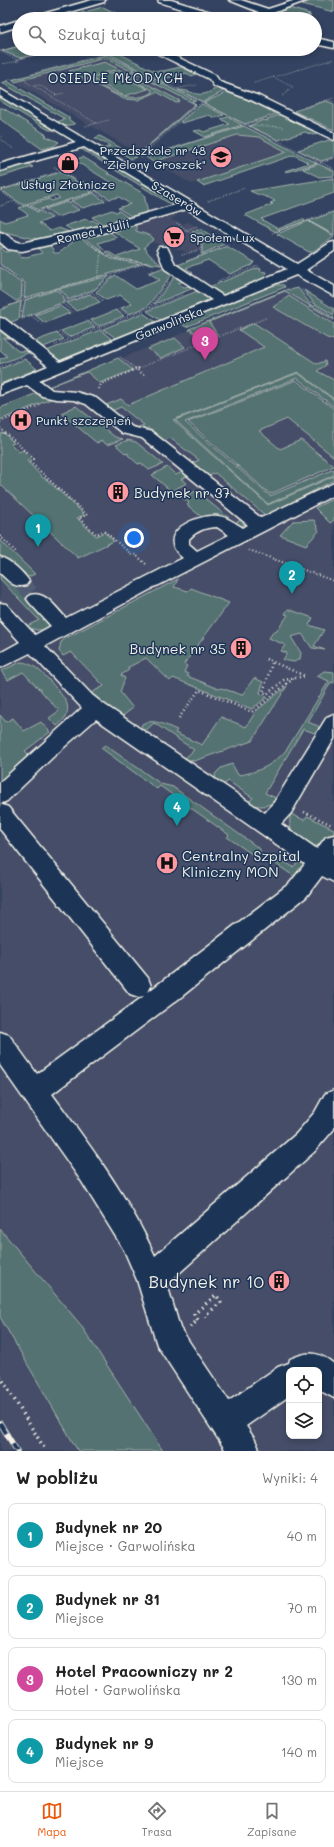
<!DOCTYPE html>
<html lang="pl">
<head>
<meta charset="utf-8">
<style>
  :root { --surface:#fff; --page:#f2f2f2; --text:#222; --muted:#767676; --line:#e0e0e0; --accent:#ea580c }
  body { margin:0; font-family:Mali,sans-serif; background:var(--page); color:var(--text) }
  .controls { position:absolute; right:12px; bottom:12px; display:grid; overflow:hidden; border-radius:8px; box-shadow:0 2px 6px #0003 }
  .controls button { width:36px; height:36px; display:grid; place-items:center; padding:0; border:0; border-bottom:1px solid var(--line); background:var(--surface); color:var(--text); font:20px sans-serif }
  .you { position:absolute; left:134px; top:538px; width:14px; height:14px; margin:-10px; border:3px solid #fff; border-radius:50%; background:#1a73e8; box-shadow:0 0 0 6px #1a73e833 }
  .badge { display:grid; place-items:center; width:26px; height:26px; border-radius:50%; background:var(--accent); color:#fff; font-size:13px; font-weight:700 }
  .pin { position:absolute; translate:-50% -33px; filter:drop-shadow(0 1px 2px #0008) }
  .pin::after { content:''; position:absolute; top:21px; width:14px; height:12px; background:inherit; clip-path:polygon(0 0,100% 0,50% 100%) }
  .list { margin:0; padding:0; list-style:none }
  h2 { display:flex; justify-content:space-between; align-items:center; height:52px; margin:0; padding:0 16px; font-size:17px }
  h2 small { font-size:13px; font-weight:400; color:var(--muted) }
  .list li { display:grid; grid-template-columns:26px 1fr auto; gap:12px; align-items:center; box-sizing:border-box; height:64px; margin:0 8px 8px; padding:0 8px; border:1px solid var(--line); border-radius:8px }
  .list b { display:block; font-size:15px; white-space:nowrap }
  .list p { margin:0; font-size:13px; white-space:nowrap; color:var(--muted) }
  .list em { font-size:13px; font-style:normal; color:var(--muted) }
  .icon { flex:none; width:22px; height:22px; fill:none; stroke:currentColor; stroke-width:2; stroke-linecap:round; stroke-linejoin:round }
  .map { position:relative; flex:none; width:334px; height:1451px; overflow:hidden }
  .search { position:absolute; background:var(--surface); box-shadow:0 2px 6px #0003; left:12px; right:12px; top:12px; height:44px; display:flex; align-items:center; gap:10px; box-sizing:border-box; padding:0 14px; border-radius:22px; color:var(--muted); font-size:15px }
  .sheet { height:340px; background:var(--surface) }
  nav { display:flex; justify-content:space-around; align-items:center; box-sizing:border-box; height:56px; border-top:1px solid var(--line); background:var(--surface); font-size:11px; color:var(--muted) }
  nav a { display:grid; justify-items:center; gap:2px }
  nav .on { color:var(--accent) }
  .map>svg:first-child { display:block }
  .built { fill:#444d68; fill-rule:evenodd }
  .green { fill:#537271; stroke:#a4b2ac; fill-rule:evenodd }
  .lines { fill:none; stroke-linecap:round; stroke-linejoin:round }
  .minor-tunnel { stroke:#515d75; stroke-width:16; stroke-dasharray:16 8; stroke-linecap:butt }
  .minor-casing { stroke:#f4f1e8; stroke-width:3 }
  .path-far4 { stroke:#f4f1e8; stroke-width:1; stroke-dasharray:0.5 1.5; stroke-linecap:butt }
  .path-far3 { stroke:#f4f1e8; stroke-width:1.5; stroke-dasharray:0.5 2; stroke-linecap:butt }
  .path-far2 { stroke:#f4f1e8; stroke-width:2; stroke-dasharray:1 2.5; stroke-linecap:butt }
  .path-far1 { stroke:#f4f1e8; stroke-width:2.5; stroke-dasharray:1 3; stroke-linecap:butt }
  .path { stroke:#f4f1e8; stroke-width:3.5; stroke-dasharray:1.5 4; stroke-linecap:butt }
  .minor { fill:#1d3557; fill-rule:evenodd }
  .rail-casing { stroke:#f4f1e8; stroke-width:5.5 }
  .rail { stroke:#1d3557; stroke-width:4; stroke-dasharray:12; stroke-linecap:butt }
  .labels { text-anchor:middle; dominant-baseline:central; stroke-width:3; stroke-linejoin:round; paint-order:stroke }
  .far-poi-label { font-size:12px; fill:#f4f1e8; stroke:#1d3557; text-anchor:start }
  .far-street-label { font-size:12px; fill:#f4f1e8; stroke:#1d3557 }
  .far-neighbourhood-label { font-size:13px; letter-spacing:1px; fill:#f4f1e8; stroke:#1d3557 }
  .poi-label { font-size:14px; fill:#f4f1e8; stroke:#1d3557; text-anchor:start }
  .near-poi-label { font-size:17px; fill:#f4f1e8; stroke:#1d3557; text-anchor:end }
</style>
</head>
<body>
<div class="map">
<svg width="334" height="1451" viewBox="0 0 334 1451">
  <rect width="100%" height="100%" fill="#344361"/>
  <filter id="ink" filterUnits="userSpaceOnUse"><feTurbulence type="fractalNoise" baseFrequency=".025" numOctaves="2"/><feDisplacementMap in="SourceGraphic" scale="8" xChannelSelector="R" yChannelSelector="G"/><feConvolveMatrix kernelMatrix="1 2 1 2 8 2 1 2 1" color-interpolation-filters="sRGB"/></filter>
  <g filter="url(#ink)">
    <path class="built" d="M105,58L195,104L141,152L138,153L15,82Z
      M237,135L259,137L288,152L192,184L153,162Z
      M174,213L177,215L171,220L183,224L188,222L201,229L192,233L193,234L202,233L204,238H192L202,242V250L191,253L150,242L154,239L135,231L136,224Z
      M285,291L334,320V1451H0V408ZM289,1370H319V1436H289Z"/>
    <path class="green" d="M314,0H334V12L302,4Z
      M103,7L120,15C103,19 97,21 81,13Z
      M289,8L310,14L307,15L311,16L306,19H255Z
      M19,46V49H58L20,58L2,51Z
      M116,52L154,71H163L181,67L196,74L192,76L186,73L163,79L170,84L175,83L168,85L109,54Z
      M106,55L134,69L132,70L134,71H137L196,101H192L196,105L140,154L138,153L141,152L195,104L105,58L15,82L12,80Z
      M105,62L180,101L176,103L157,92L138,100L124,99L69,71ZM114,70L152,90V93C126,105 110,90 88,78Z
      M114,72L148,89L124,96L91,78Z
      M7,81L70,118L68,119L75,124L65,126L57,122L65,119L2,83Z
      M217,88L224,91L203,102L178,90C196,90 196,101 217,88Z
      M227,92L246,99L277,114L244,124L204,103Z
      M0,97L54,130H49L0,101Z
      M326,101L334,104V130L294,111Z
      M202,104L224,115L215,118L209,115L182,123L180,122Z
      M0,108H3L47,135L45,136L59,142L54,146L42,149L0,119Z
      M280,115L317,133L313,135L305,132L278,140L249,126L263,120L268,121L267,119Z
      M228,117L242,125L205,137L194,131L200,130L204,132L230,124L221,119Z
      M244,126L317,163L287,172L285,171L309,163L294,155L203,186L197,182L287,152L259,137L237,135L153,162L146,157Z
      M100,136L136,157L131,159L119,151L111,154L103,149L110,146L95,138Z
      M329,140L334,142V157L321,161L298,150Z
      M78,147H84L178,205L175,207Z
      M83,157L109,173L107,174L112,175L144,194L148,214L134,218L118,208L130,204L119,197L110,199L80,182L82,181L97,191L115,185L74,160Z
      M25,162L33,167L0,177V170Z
      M318,164L334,171V176L319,177L303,169Z
      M61,172L92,192L38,210L30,205L49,199L52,201L60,198L56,195L23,205L1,190Z
      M334,178V193L261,219L278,229L303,219L305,221L276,232L245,215L273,204L270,203L275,201C268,196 259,196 250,191Z
      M93,193L105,201L83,208L71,201Z
      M67,202L79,210L57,217L45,209Z
      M28,205L37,212L40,211L52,218L39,223L50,231L59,228L72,233L40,240L0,231V219L5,222L28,215L19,208Z
      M112,210L116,212L119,211L131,219L104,225L92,217Z
      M334,212V235L309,221Z
      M86,219L90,221L93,220L101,226L75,232L65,226Z
      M308,221L334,236V237L312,252H309L277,234Z
      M136,224V231L151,236L154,239L144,247L149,254L161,265L114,258L105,252L107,251L117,257L140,249L112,230Z
      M201,229L224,244L202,254V242L192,238L195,237L196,239L204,238L202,233L193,234L192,232Z
      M108,231L117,237L98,243L103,248L100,249L82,237Z
      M79,237L112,259L140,264C102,277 63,286 24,298L25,283L0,264V239L10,246L1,248L6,252L15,250L22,258L42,253L36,246L49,244L54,251H53L54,253H59Z
      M225,247H228L254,262L252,265L230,274L208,260L186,268L193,273L189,275L175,266Z
      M0,267L22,284L21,299L16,301L0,290Z
      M165,267L173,273L147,307L129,314L121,308L132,304L120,295L106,300L96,292L115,275L136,289L160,280L149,273Z
      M258,268L261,269L260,271L266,272L264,279L220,296L206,288Z
      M176,275L186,281L178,283L184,287L193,286L196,287L154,304Z
      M109,276L95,289L68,300L66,295L59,289Z
      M273,285H284L285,287L186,327L180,323Z
      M298,288L310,304L334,318V320L285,291L209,322L218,335L205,338L189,329L288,289L290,290Z
      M56,290L62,295L64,302L22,318L25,300Z
      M200,290L213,298L160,320L147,311Z
      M304,290L334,309V315L314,303Z
      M90,294L100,302L77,311L67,303Z
      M289,296L334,324V340L327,338L273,307Z
      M21,301L19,319L9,323L0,316V310Z
      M60,306L70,313L45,323L35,315Z
      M116,310L124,316L99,326L91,320Z
      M143,313L156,322L116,338L103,329Z
      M87,321L95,327L69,337L61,331Z
      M254,323L317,364L325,361L326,365L317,371L334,380V399L298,372L173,420L268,505L334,476V480L266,516L215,473L205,478L191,464L199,460L170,438L163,441L148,428L139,430L136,428L144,425L121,407L111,411L104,406L121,399L128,405L264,347L239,330Z
      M100,330L112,339L56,362L44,352Z
      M0,331L6,336H13L16,338H3L18,351H33L0,364V359L7,356L0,350Z
      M57,333L64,339L41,348L36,344L38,340Z
      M175,338L185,347L161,358L148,349Z
      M118,358L133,370L100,383L87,372L46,388Z
      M25,359L37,369L0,384V369Z
      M298,373L334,400V407L297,378L185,422L270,496L334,469V475L268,504L175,420Z
      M296,380L334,409V457L287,419L259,431L280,449L301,440L334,466L270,494L188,422Z
      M37,393L51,399L0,420V408Z
      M76,406L115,437L123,439L107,445L102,441L97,443L61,413Z
      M4,433L14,443L11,444L19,452L23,450L31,458L27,461L43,478L46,479L80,510L84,515L77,518L96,536L104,532L114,541L78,558L0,484V434Z
      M128,440L136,442L163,464L149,470L141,463L138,464L128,455V453L126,454L116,445Z
      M167,467L176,475L186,470L191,474L181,479L187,483L171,491L152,475Z
      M196,491L235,523L243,519L247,523L237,528L204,519L187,505L189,503L182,497Z
      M334,498V520L330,523L315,508Z
      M314,520L319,531L306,545L280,535L293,521Z
      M0,540L35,574L26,578L11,563L0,558Z
      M0,571L51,624V628C43,630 35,632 27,626L39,620L0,579Z
      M178,579L174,587L188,591L191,588L229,603L184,664L187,666L184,672L188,674L187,676L219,689L221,688L242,695L254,678L263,682L260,693L267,697L252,709L173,678L170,681L146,658L127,668L129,670L121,675L125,678L120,692L133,708L120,718L91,693L104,686L71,652L63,656L59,651L61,642L66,638Z
      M288,609L313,618L309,625L324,630L314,646L325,650L312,648L302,634L291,637L301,653L300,659L294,662L283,660L287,653L281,651L285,645L269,638L274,631L276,632L288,615L285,614Z
      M21,662C39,663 54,687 65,699C71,710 66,719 57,726L49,718L59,711L41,691V689H39L23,672L8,680L1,671Z
      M324,671L334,672V683L331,682L308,722L318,726L319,728L315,733L303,729L265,793L278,799C269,807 258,808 247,803L253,798L228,781L223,786L216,781L215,774L221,768L232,764L238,775C258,773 275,764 287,749L329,681L317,676Z
      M287,686L252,741L194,761L184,759L194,750L154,723L144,732L141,728L142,724C154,718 165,725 177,730L175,733L202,745L221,717L246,727L256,711Z
      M0,715L6,722L13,718L24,731L41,722L50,732L25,751L31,756L0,787Z
      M105,745L161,784L173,787L260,849V854L256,857L227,837L229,835L160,786L157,789L101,748Z
      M291,814L304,820L307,816L334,829V836C329,840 323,845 317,846C301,848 285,830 291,814Z
      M267,854L282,864L285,862L293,867L301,860L305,864L298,879L270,860Z
      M0,1229L80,1324L163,1451H78L0,1317Z"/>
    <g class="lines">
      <path class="minor-tunnel" d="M20,581L36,599"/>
      <g class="minor-casing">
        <path id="minor" d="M92,0H105L104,2L45,19H31L32,17Z
          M158,0H171L227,17L228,19H215L159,2Z
          M229,0H241L268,9L296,0H308L256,19H243L259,12Z
          M19,20V26L0,32V26Z
          M315,38L334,42V48L315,44Z
          M148,49H160L215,75L220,82L259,96L334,133V140L251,100L214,86L209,79Z
          M0,89L297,264L330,243L334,242V251L306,270L334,286V296L296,275L39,380L52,390L76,392L96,398L132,427L152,432L261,518L334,483V495L159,585L153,587L151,589L45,646L92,695L102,703L265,813L275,801L327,717L334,714V739L291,813L281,824L317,849L326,837L334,835V882L322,876L306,897L181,997L52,1094C90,1146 129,1197 155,1256L296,1134L315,1112L325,1094L334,1090V1129L314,1152L167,1284L180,1328L229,1401L278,1367L289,1363L290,1359C308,1351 318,1351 334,1364V1398L319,1390V1370H289V1396L246,1426L255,1440L260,1451H226L157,1345L137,1280L124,1250L82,1182L0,1065V1032L9,1035L37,1074L144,996L139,997L130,994L0,829V804L8,807L148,978L151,986L148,992L290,883L305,864L96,719L53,757L7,801L0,804V782L82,708L30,653L0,668V653L20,642L0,620V603L6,604L35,635L51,626L30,603L27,599L30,595C45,590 56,608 66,618L183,558C153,534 195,514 218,516C227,517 235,523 243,528L248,525L142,438L122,433L86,404L74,400L56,399L42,396L27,385L0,395V386L48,366L0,329V318L5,319L60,362L212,300L165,269L157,250L159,247H167L175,264L223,296L287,269L187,209L111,231L22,251L8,249L0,242V232C9,235 13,242 22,243L105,225L179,204L84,147L0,171V164L76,142L0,96ZM217,527L229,535L197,551L189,544V539C196,531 206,527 217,527Z
          M0,557C10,560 23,572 29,581L26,585C14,589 8,580 0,573Z"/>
      </g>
      <path class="path-far4" d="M97,49L318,161
        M0,51L19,61L2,64
        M0,51L19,46
        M16,60L60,49
        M273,77L293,87L281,97
        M6,81L123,49
        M25,81L96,123
        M254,83L334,59
        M34,86L39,85L56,95
        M175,89L197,85
        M55,95L64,93
        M327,100L334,102
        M304,107L334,98
        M248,125L283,127
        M85,126L109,120
        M0,137L2,136
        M0,139L14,149
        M140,157L198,105L214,97
        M141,158L267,118
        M326,161L334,158"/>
      <path class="path-far3" d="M316,160L334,169
        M301,169L329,160
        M0,190L64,170
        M0,191L22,206L28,205L37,211L94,192L53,166
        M94,192L107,200
        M68,201L81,209
        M208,201L244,188
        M28,204L52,197L56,199
        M0,206L15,201
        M42,210L55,218
        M308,221L329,233
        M177,223L191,233V239L201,242V255
        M182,232L197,226
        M272,233L334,211
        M93,246L113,259L152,264
        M182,255L201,249
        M187,261L227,245
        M0,265L23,283L21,319
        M148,272L154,270
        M98,278L101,251L105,249
        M218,281L260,265
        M56,288L64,295L67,302
        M302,290L312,303L334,317
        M92,292L103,301
        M63,304L73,312
        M150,307L168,282
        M2,308L61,287L113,274L152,261
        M119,309L128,315
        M32,316L42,324
        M22,319L92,292L112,276
        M89,321L107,333
        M189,330L212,346
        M59,332L68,339
        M55,345L185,294
        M120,357L136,369
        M0,367L22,358
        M137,369C180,351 223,335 266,318"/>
      <path class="path-far2" d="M135,368L144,375
        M99,389L101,384L139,368
        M0,422L40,405
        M0,428L34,459L29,461L87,515L79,518L96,534L104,531L131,554L136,555L147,565
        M0,536L17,553
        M249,550L334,581
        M286,573L292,565"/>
      <path class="path-far1" d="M266,659L305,676
        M272,663L263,692L267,694L284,680L305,676
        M179,718L199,690L252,712L294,678
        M304,812L332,825"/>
      <path class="path" d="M190,1327L198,1320L194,1314L216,1295L221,1302L205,1316L207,1320
        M0,1376L46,1451"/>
      <use href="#minor" class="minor"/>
      <g class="rail-casing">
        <path id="rail" d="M0,1423L17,1451"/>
      </g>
      <use href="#rail" class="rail"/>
    </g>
  </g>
  <defs>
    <g id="school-disc" transform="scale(1.15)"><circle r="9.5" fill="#ff9aa2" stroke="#1d3557"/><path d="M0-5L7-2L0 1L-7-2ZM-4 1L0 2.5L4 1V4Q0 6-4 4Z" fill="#111"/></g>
    <g id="shop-disc" transform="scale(1.15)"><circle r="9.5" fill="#ff9aa2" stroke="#1d3557"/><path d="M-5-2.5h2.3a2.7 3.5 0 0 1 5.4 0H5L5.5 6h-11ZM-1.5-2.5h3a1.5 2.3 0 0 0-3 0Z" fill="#111"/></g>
    <g id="supermarket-disc" transform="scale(1.15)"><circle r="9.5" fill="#ff9aa2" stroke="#1d3557"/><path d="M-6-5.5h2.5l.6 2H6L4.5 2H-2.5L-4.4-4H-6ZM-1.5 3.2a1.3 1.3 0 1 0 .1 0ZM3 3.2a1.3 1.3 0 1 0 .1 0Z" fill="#111"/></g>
    <g id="hospital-disc" transform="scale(1.15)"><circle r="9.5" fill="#ff9aa2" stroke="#1d3557"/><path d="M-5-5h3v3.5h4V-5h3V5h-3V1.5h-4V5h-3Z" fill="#111"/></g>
    <g id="building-disc" transform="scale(1.15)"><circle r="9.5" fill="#ff9aa2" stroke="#1d3557"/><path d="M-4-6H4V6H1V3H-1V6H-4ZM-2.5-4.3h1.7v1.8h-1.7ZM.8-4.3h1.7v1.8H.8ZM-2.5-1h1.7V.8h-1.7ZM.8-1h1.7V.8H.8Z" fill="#111"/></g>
  </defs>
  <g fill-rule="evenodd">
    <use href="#school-disc" x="221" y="157"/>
    <use href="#shop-disc" x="68" y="163"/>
    <use href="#supermarket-disc" x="174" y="237"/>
    <use href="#hospital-disc" x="21" y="420"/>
    <use href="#building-disc" x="118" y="492"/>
    <use href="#building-disc" x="241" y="648"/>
    <use href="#hospital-disc" x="167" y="863"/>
    <use href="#building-disc" x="279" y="1281"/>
  </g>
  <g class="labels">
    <g class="far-poi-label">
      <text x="206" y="150" text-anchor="end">Przedszkole nr 48<tspan x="206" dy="14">"Zielony Groszek"</tspan></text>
      <text x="68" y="184" text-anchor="middle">Usługi Złotnicze</text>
      <text x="190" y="237">Społem Lux</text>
      <text x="36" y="420">Punkt szczepień</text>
    </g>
    <g class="far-street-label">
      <text transform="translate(177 198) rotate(31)">Szaserów</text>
      <text transform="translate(93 231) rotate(-13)">Romea i Julii</text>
      <text transform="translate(169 323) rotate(-22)">Garwolińska</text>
    </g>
    <g class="far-neighbourhood-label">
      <text x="116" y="77">OSIEDLE MŁODYCH</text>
    </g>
    <g class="poi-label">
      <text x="134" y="492">Budynek nr 37</text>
      <text x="226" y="648" text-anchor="end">Budynek nr 35</text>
      <text x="182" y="855">Centralny Szpital<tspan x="182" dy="16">Kliniczny MON</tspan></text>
    </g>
    <g class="near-poi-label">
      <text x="264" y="1281">Budynek nr 10</text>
    </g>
  </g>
</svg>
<div class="controls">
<button><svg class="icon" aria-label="locate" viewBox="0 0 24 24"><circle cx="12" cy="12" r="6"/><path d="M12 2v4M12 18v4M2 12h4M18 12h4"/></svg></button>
<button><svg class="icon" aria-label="layers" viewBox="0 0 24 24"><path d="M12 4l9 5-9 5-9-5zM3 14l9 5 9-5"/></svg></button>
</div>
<div class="you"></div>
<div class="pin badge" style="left:38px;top:547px;background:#0f9aa8">1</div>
<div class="pin badge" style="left:292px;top:594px;background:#0f9aa8">2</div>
<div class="pin badge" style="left:205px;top:360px;background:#d1479c">3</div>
<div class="pin badge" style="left:177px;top:826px;background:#0f9aa8">4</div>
<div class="search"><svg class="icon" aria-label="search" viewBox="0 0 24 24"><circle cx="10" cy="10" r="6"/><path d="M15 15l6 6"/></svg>Szukaj tutaj</div>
</div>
<section class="sheet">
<h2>W pobliżu<small>Wyniki: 4</small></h2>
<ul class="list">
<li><span class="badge" style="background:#0f9aa8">1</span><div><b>Budynek nr 20</b><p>Miejsce · Garwolińska</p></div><em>40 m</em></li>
<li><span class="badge" style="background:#0f9aa8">2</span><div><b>Budynek nr 31</b><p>Miejsce</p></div><em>70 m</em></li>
<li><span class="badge" style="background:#d1479c">3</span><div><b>Hotel Pracowniczy nr 2</b><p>Hotel · Garwolińska</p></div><em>130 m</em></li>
<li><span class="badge" style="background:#0f9aa8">4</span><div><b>Budynek nr 9</b><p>Miejsce</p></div><em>140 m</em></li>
</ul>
</section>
<nav>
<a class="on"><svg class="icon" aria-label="map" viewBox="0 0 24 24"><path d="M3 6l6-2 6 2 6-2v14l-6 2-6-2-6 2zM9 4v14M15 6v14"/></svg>Mapa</a>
<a><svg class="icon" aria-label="directions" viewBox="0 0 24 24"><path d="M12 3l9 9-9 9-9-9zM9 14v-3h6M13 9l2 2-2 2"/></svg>Trasa</a>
<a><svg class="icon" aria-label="saved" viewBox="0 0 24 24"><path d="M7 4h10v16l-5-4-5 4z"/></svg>Zapisane</a>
</nav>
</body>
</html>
